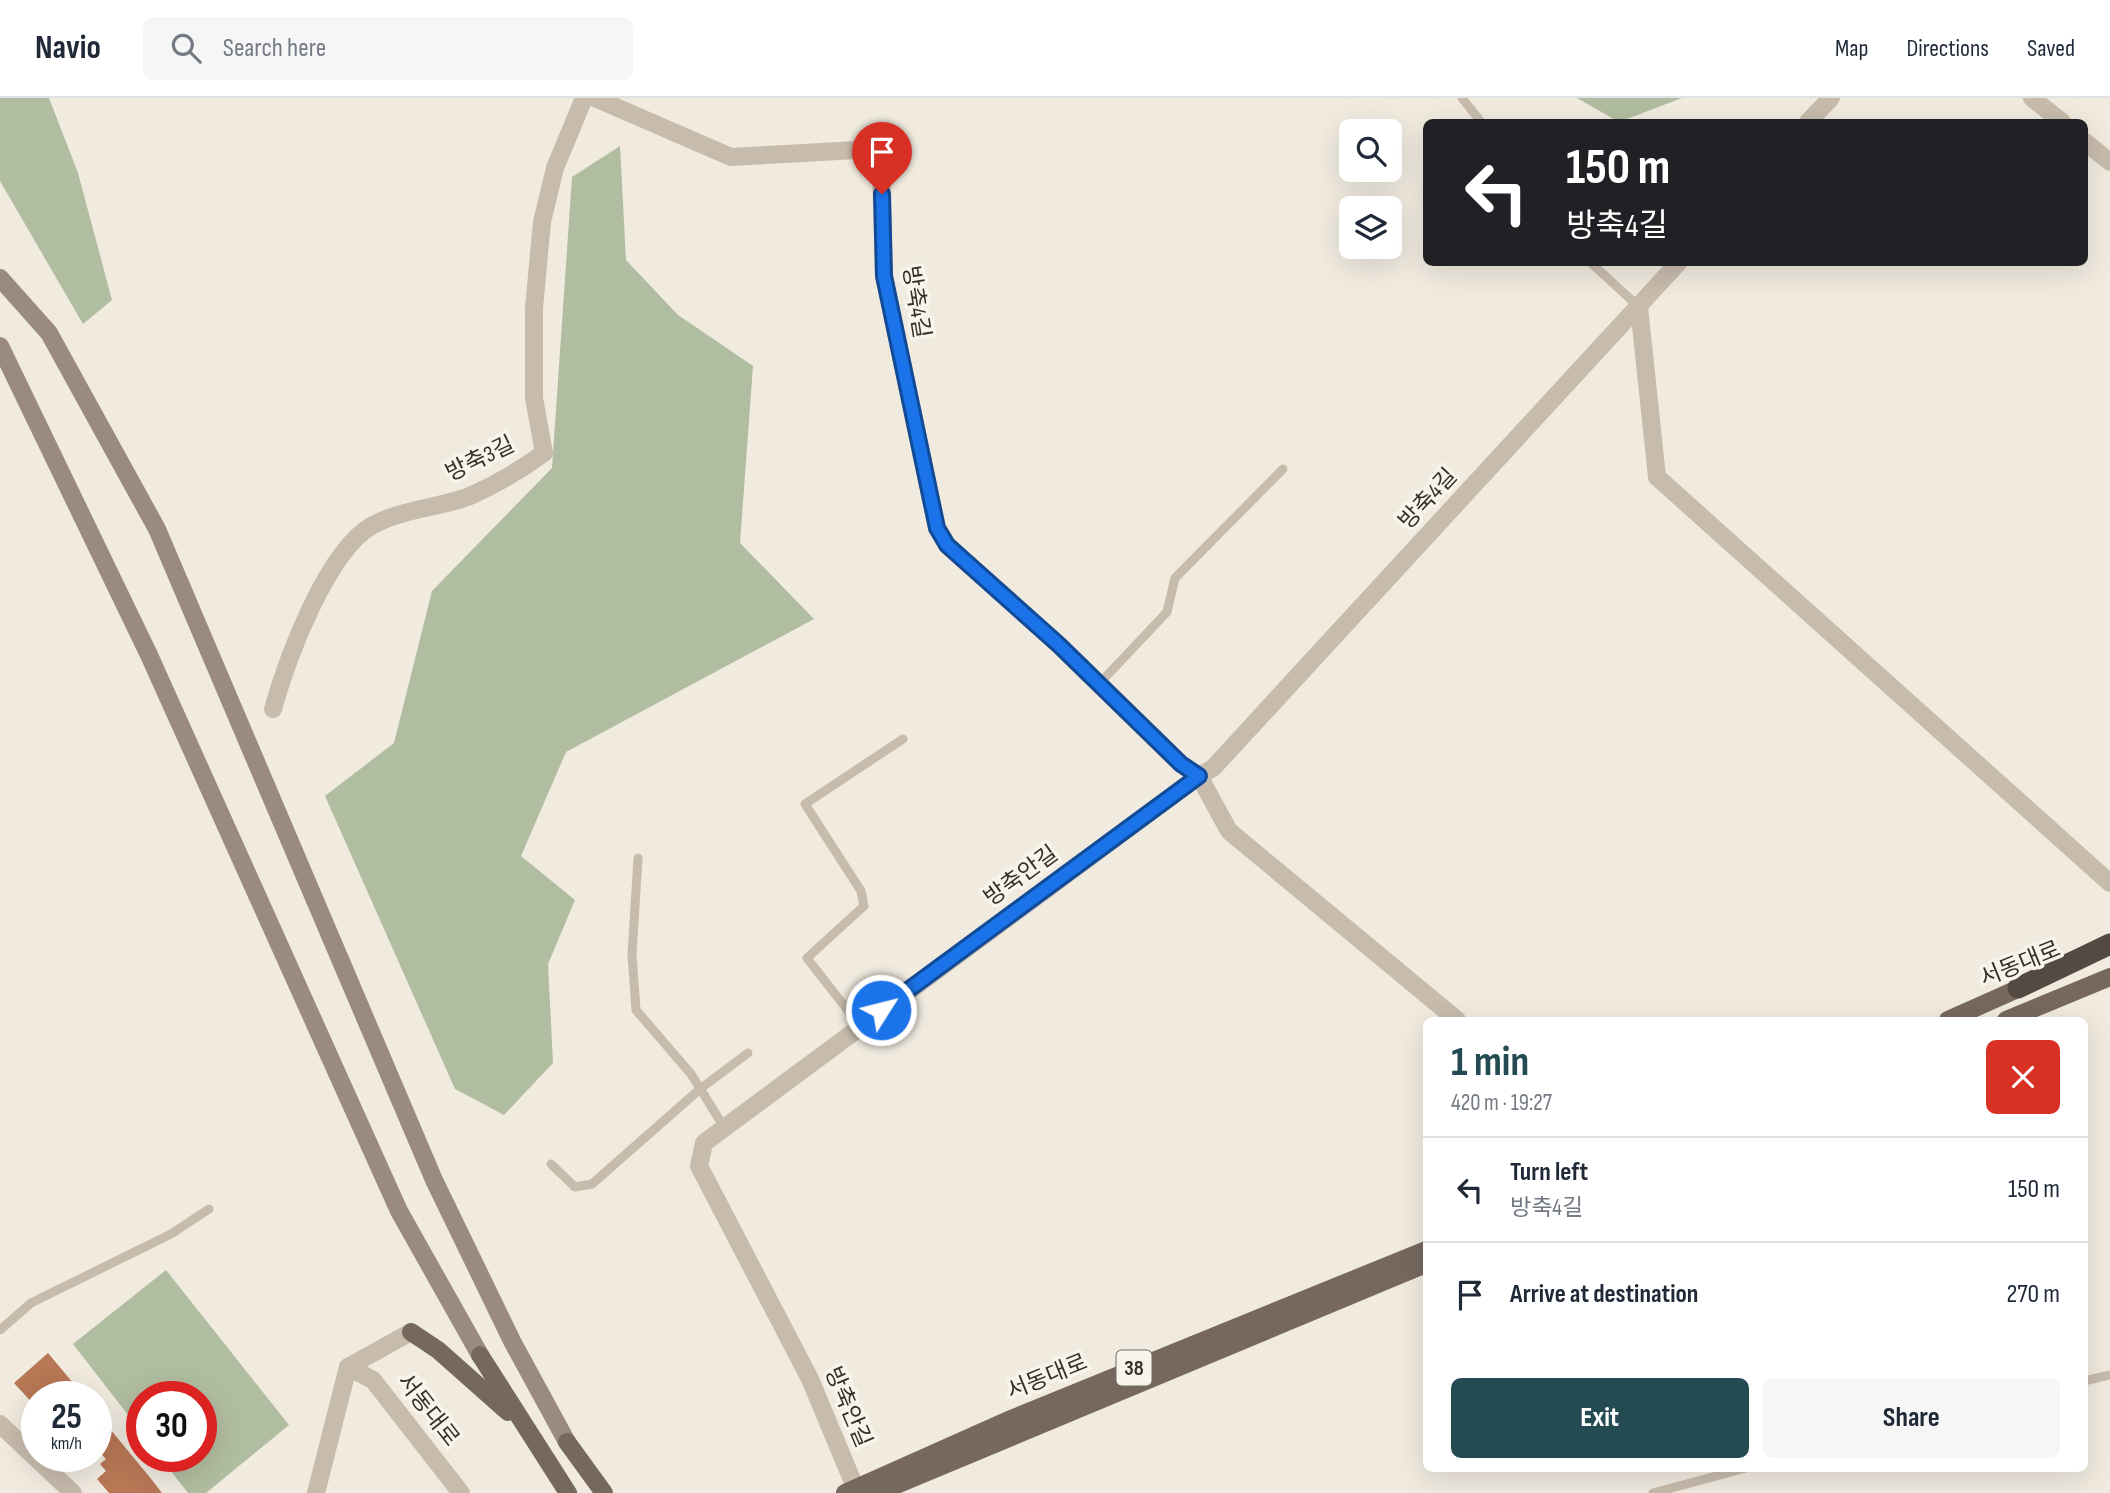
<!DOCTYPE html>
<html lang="en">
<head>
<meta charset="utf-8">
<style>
  body { margin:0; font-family:"Sofia Sans Condensed","Noto Sans KR",sans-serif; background:#f6f6f7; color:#1f2937; height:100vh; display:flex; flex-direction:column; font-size:26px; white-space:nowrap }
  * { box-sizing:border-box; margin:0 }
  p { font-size:23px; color:#747a83 }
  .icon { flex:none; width:38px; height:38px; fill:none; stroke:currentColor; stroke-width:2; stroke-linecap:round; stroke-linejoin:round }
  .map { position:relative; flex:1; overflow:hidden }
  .side { position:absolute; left:1423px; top:919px; width:665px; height:455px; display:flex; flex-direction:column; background:#fff; border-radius:10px; box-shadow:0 7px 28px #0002 }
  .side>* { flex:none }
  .hud { position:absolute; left:1423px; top:21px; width:665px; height:147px; border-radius:10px; box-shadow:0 7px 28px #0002; background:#202124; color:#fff; overflow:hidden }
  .buttons { position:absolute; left:1339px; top:21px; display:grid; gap:14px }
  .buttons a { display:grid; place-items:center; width:63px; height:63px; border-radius:10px; background:#fff; box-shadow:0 7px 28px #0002; font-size:35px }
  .speed { position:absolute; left:21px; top:1283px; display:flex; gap:14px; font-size:35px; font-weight:700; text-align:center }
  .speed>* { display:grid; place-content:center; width:91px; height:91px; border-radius:50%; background:#fff; box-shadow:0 7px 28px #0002; line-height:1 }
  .speed small { font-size:18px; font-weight:400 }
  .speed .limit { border:10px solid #d22; background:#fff; color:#111 }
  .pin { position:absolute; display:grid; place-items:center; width:60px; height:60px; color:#fff; margin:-72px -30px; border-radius:50% 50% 50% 0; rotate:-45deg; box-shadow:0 0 7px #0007 }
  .pin .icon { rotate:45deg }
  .me { position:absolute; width:77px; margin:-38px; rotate:54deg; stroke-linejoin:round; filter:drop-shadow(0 0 5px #0008) }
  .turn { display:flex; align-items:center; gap:24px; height:147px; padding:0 28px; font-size:32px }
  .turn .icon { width:91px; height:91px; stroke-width:2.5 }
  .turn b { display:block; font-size:49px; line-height:60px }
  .round { display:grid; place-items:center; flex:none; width:74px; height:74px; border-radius:10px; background:#f6f6f7 }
  .headline { display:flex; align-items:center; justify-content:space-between; height:119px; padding:0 28px }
  h1 { font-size:42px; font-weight:700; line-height:52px; color:#244b52 }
  .action { display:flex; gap:14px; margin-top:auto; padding:14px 28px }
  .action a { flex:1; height:80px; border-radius:10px; background:#244b52; color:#fff; font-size:28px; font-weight:700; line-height:80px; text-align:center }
  .action a+a { background:#f6f6f7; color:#1f2937 }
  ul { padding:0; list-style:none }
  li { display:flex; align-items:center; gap:21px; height:105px; padding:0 28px; border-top:2px solid #e0e1e3 }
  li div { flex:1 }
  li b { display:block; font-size:26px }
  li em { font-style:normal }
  header { display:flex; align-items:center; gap:42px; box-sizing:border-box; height:98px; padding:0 35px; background:#fff; border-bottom:2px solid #e0e1e3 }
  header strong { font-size:33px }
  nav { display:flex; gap:38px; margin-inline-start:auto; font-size:24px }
  .search { width:490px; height:63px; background:#f6f6f7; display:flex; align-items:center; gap:18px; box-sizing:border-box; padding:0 24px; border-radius:10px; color:#747a83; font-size:26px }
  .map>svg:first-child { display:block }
</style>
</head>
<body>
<header>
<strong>Navio</strong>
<div class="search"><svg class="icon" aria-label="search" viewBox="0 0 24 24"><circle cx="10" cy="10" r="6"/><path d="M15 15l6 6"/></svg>Search here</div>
<nav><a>Map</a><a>Directions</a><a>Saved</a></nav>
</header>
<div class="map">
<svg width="2110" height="1395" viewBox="0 0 2110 1395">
  <rect width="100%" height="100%" fill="#f0eadf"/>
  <g fill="#b1bda0">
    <path d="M0,0H49L78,75L112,202L83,226L0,83Z"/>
    <path d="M1577,0H1682L1619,24Z"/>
    <path d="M620,48L626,162L678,217L753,268L740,445L814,521L566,654L521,758L575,802L548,866L553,965L504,1017L455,991L325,698L394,645L432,493L552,370L572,79Z"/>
    <path d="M166,1172L289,1327L206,1395H188L159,1358H201V1298H142V1335L73,1246Z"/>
  </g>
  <g fill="#b87755">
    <path d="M48,1255L84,1298H37V1310L14,1285Z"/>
    <path d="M96,1314L152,1382L162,1395H109L97,1381L106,1373L100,1366L106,1361L96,1350Z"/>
  </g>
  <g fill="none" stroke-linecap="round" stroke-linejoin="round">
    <g stroke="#c7bbac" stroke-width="9">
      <path d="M1462,0L1481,24"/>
      <path d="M1590,164L1639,209"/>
      <path d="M1099,586L1167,514L1175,480L1283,371"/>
      <path d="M638,760L632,856L636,912L691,976L724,1029"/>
      <path d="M860,928L807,860L864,808L861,793L805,706L903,641"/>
      <path d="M551,1066L575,1089L592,1086L700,991L748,955"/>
      <path d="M0,1232L31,1205L171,1136L209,1111"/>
      <path d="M2084,1283L2110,1277"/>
      <path d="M1653,1395L1746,1370"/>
    </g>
    <g stroke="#c7bbac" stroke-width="18">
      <path d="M595,0L731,59L875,51L881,68L884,178L937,430L948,448L1059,547L1181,666L1199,678L1229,733L1457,922"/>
      <path d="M2032,0L2062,24"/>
      <path d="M1808,24L1831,0"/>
      <path d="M2084,43L2110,64"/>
      <path d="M1639,209L1657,379L2110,785"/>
      <path d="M273,611C287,561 327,452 373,427C402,411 439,410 470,398C495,387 522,371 544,355L534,300V210L542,124L555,70L584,0"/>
      <path d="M348,1269L373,1282L461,1395"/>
      <path d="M348,1269L411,1234"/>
      <path d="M0,1326L73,1395"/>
      <path d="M855,1389L810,1281L699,1068L704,1045L1199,678L1213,670L1679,164"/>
      <path d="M316,1395L348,1269"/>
    </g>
    <g stroke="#9a8b7e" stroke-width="18">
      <path d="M0,180L49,235L157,431L434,1082L512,1243L567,1344"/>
      <path d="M0,248L149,557L399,1113L480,1257"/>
    </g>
    <g stroke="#76685d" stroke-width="18">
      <path d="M1948,922L2031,885"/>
      <path d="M2006,922L2110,879"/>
      <path d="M411,1234L438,1252L508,1314"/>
      <path d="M480,1257L568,1395"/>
      <path d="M567,1344L604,1395"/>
      <path d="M845,1395L1011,1321L1426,1152"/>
      <path d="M877,1395L1426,1166"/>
    </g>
    <path stroke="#554a42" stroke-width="21" d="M2018,890L2110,846"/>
  </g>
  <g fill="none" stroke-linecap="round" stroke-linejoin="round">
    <g stroke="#114b97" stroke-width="18">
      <path id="route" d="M881,912L1199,678L1181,666L1059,547L947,447L937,430L884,178L882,96"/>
    </g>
    <use href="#route" stroke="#1a73e8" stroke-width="12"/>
  </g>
  <g text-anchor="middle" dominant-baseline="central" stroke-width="7" stroke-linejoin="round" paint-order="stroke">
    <rect fill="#f8f3eb" stroke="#706a64" stroke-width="2" x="1116.5" y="1252.5" width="35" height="35" rx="5"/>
    <g font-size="21" font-weight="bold" fill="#362f2a">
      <text x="1134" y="1270">38</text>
    </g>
    <g font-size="23" fill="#362f2a" stroke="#f8f3eb">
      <text transform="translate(916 204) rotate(81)">방축4길</text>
      <text transform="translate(480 361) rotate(-26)">방축3길</text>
      <text transform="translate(1428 401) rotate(-47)">방축4길</text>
      <text transform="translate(1021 778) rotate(-36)">방축안길</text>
      <text transform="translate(2020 866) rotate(-22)">서동대로</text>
      <text transform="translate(1047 1279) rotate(-22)">서동대로</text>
      <text transform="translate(848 1309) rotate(67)">방축안길</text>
      <text transform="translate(428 1312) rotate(52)">서동대로</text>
    </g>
  </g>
</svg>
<div class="buttons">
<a><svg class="icon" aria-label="search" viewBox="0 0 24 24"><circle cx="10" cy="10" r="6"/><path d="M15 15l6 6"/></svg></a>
<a><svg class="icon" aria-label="layers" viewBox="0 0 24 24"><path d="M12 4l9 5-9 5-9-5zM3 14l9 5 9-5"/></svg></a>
</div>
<div class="speed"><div>25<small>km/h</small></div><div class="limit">30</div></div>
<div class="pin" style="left:882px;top:96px;background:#d93025"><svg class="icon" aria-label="arrive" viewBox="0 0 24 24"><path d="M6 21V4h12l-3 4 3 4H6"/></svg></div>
<svg class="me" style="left:881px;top:912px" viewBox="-20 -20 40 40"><circle r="17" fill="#1a73e8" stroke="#fff" stroke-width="3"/><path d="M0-11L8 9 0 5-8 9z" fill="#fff"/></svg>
<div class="hud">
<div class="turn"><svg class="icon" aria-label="left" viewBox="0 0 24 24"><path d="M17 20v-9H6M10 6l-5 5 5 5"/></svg><div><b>150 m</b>방축4길</div></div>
</div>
<section class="side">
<div class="headline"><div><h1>1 min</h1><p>420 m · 19:27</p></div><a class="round" style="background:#d93025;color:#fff"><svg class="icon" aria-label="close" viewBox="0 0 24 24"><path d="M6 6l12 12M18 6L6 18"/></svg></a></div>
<ul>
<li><svg class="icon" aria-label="left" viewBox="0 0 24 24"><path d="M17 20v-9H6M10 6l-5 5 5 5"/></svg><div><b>Turn left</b><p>방축4길</p></div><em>150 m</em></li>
<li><svg class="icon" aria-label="arrive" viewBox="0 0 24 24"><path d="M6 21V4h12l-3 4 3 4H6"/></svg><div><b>Arrive at destination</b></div><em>270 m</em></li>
</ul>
<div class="action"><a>Exit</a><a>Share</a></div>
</section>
</div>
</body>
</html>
